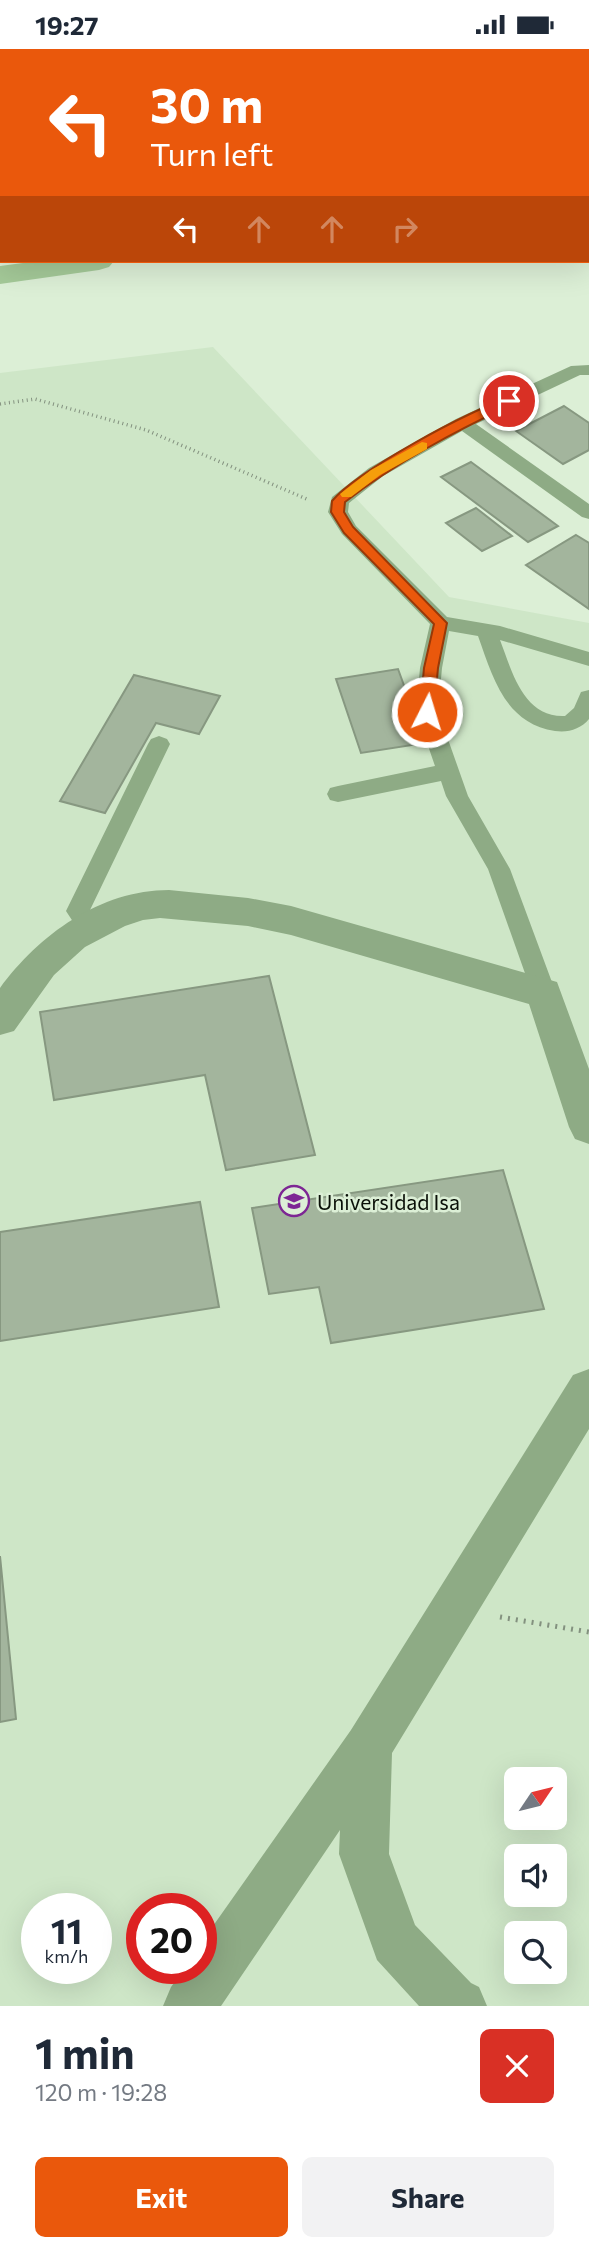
<!DOCTYPE html>
<html lang="en">
<head>
<meta charset="utf-8">
<style>
  body { margin:0; font-family:Commissioner,sans-serif; background:#f2f2f3; color:#1f2937; height:100vh; display:flex; flex-direction:column; font-size:26px; white-space:nowrap }
  * { box-sizing:border-box; margin:0 }
  p { font-size:23px; color:#747a83 }
  .icon { flex:none; width:38px; height:38px; fill:none; stroke:currentColor; stroke-width:2; stroke-linecap:round; stroke-linejoin:round }
  .map { position:relative; height:1957px; overflow:hidden }
  .panel { display:flex; flex-direction:column; background:#fff; flex:1 }
  .panel>* { flex:none }
  .hud { position:absolute; left:0px; top:0px; width:590px; height:214px; box-shadow:0 7px 28px #0002; background:#ea580c; color:#fff; overflow:hidden }
  .needle { width:46px; rotate:55deg }
  .fabs { position:absolute; left:504px; top:1718px; display:grid; gap:14px }
  .fabs a { display:grid; place-items:center; width:63px; height:63px; border-radius:10px; background:#fff; box-shadow:0 7px 28px #0002; font-size:35px }
  .speed { position:absolute; left:21px; top:1844px; display:flex; gap:14px; font-size:35px; font-weight:700; text-align:center }
  .speed>* { display:grid; place-content:center; width:91px; height:91px; border-radius:50%; background:#fff; box-shadow:0 7px 28px #0002; line-height:1 }
  .speed small { font-size:18px; font-weight:400 }
  .speed .limit { border:10px solid #d22; background:#fff; color:#111 }
  .pin { position:absolute; display:grid; place-items:center; width:60px; height:60px; color:#fff; margin:-30px; border:4px solid #fff; border-radius:50%; box-shadow:0 2px 7px #0007 }
  .me { position:absolute; width:77px; margin:-38px; rotate:5deg; stroke-linejoin:round; filter:drop-shadow(0 0 5px #0008) }
  .turn { display:flex; align-items:center; gap:24px; height:147px; padding:0 35px; font-size:32px }
  .turn .icon { width:91px; height:91px; stroke-width:2.5 }
  .turn b { display:block; font-size:49px; line-height:60px }
  .lanes { display:flex; align-items:center; height:66px; padding:0 35px; background:#0003; justify-content:center; gap:35px; direction:ltr }
  .lanes .off { opacity:.35 }
  .round { display:grid; place-items:center; flex:none; width:74px; height:74px; border-radius:10px; background:#f2f2f3 }
  .headline { display:flex; align-items:center; justify-content:space-between; height:119px; padding:0 35px }
  h1 { font-size:42px; font-weight:700; line-height:52px }
  .primary-button { display:flex; gap:14px; margin-top:auto; padding:14px 35px }
  .primary-button a { flex:1; height:80px; border-radius:10px; background:#ea580c; color:#fff; font-size:28px; font-weight:700; line-height:80px; text-align:center }
  .primary-button a+a { background:#f2f2f3; color:#1f2937 }
  .status { display:flex; justify-content:space-between; align-items:center; height:49px; padding:0 35px; background:#fff; direction:ltr }
  .status svg { height:19px; fill:currentColor }
  .map>svg:first-child { display:block }
</style>
</head>
<body>
<div class="status"><b>19:27</b><svg viewBox="0 0 49 12"><path d="M0 12V9h3v3zM5 12V6h3v6zM10 12V3h3v9zM15 12V0h3v12zM26 1h20v11H26zM47 4h2v5h-2z"/></svg></div>
<div class="map">
<svg width="589" height="1957" viewBox="0 0 589 1957">
  <rect width="100%" height="100%" fill="#dcefd6"/>
  <path fill="#cee6c7" fill-rule="evenodd" d="M213,298L449,548L589,574V1957H0V324ZM516,1731H555V1769H516ZM516,1808H555V1846H516ZM37,1860H96V1920H37ZM142,1860H201V1920H142ZM516,1885H555V1923H516Z"/>
  <g fill="none" stroke-linecap="round" stroke-linejoin="round">
    <g fill="#a4c998" fill-rule="evenodd">
      <rect x="588" y="194" width="1" height="18"/>
      <path d="M38,212H114L109,218L99,221L0,235V217Z"/>
    </g>
  </g>
  <g fill="#a3b59d" stroke="#879881" stroke-width="2">
    <path d="M564,357L589,374V401L563,415L516,382Z"/>
    <path d="M471,413L558,477L528,493L441,428Z"/>
    <path d="M476,459L512,487L482,502L446,474Z"/>
    <path d="M576,486L589,494V560L526,516Z"/>
    <path d="M398,620L425,694L361,704L336,630Z"/>
    <path d="M134,626L220,647L199,685L156,674L105,764L60,752Z"/>
    <path d="M269,927L315,1106L226,1121L205,1026L54,1051L40,963Z"/>
    <path d="M503,1121L544,1260L331,1294L319,1238L269,1245L252,1159Z"/>
    <path d="M200,1153L219,1258L0,1292V1183Z"/>
    <path d="M0,1507L16,1670L0,1673Z"/>
  </g>
  <g fill="none" stroke-linecap="round" stroke-linejoin="round">
    <path stroke="#83917f" stroke-width="3.5" stroke-dasharray="1 3.5" stroke-linecap="butt" d="M0,355L35,350L146,381L309,451"/>
    <path stroke="#83917f" stroke-width="5" stroke-dasharray="2 6" stroke-linecap="butt" d="M500,1568L589,1583"/>
    <g fill="#8eab85" fill-rule="evenodd">
      <rect x="588" y="84" width="1" height="10"/>
      <path d="M589,316V326H580L476,375L589,455V470L582,468L462,382L383,427L349,454L348,463L356,477L447,568L500,577L589,603V617L500,591C512,622 523,669 565,667L574,659L581,643L589,641V670C581,680 568,684 555,682C505,674 493,629 478,587L449,582L442,619L438,662L468,747L510,820L556,944L553,951L544,954L535,951L532,944L488,820L446,747L441,732L338,753L330,751L327,745L330,739L338,737L435,717L416,662L420,619L430,575L342,485L328,463L332,448L369,419L456,370L571,317Z"/>
      <path d="M159,687L167,690L170,695L90,861L101,879L97,885L89,888L81,885L66,862L148,695L151,690Z"/>
    </g>
    <g fill="#8eab85" fill-rule="evenodd">
      <path d="M169,841L248,849L291,857L557,933L589,1020V1095L575,1090L569,1078L529,955L291,886L248,877L160,869L143,871L125,877L85,898L54,926L14,982L0,986V939C39,886 100,841 169,841Z"/>
      <path d="M589,1320V1380L392,1704L389,1805L415,1876L471,1934L479,1938L487,1957H419L377,1911L339,1805L340,1781L221,1957H163L171,1938L184,1920H201V1894L351,1681L573,1326Z"/>
    </g>
    <g fill="#628d54" fill-rule="evenodd">
      <path d="M346,0H372L373,2H347Z"/>
      <rect x="588" y="126" width="1" height="16"/>
    </g>
  </g>
  <path fill="#ea580c" stroke="#983908" stroke-width="2" d="M509,349L513,350V355C454,383 397,413 345,453L344,463L353,478L447,574L438,619L434,663L427,667L420,663L424,619L434,575L344,484L331,463L332,452C357,422 471,360 509,349Z"/>
  <path fill="#f59e0b" d="M422,393L427,394V400L380,426L351,448H342L340,445L371,421Z"/>
  <defs>
    <g id="university-ring" transform="scale(1.575)"><circle r="9.5" fill="#dcefd6" stroke="#7d2694" stroke-width="1.5"/><path d="M0-5L7-2L0 1L-7-2ZM-4 1L0 2.5L4 1V4Q0 6-4 4Z" fill="#7d2694"/></g>
  </defs>
  <g fill-rule="evenodd">
    <use href="#university-ring" x="294" y="1152"/>
  </g>
  <g text-anchor="middle" dominant-baseline="central" stroke-width="5" stroke-linejoin="round" paint-order="stroke">
    <g font-size="21" fill="#090f07" stroke="#dcefd6" text-anchor="start">
      <text x="317" y="1152">Universidad Isa</text>
    </g>
  </g>
</svg>
<div class="fabs">
<a><svg class="needle" viewBox="-14 -14 28 28"><path d="M0-13l5 13h-10z" fill="#e53935"/><path d="M0 13l5-13h-10z" fill="#747a83"/></svg></a>
<a><svg class="icon" aria-label="sound" viewBox="0 0 24 24"><path d="M4 9h4l5-4v14l-5-4H4zM17 9q2 3 0 6"/></svg></a>
<a><svg class="icon" aria-label="search" viewBox="0 0 24 24"><circle cx="10" cy="10" r="6"/><path d="M15 15l6 6"/></svg></a>
</div>
<div class="speed"><div>11<small>km/h</small></div><div class="limit">20</div></div>
<div class="pin" style="left:509px;top:352px;background:#d93025"><svg class="icon" aria-label="arrive" viewBox="0 0 24 24"><path d="M6 21V4h12l-3 4 3 4H6"/></svg></div>
<svg class="me" style="left:427px;top:663px" viewBox="-20 -20 40 40"><circle r="17" fill="#ea580c" stroke="#fff" stroke-width="3"/><path d="M0-11L8 9 0 5-8 9z" fill="#fff"/></svg>
<div class="hud">
<div class="turn"><svg class="icon" aria-label="left" viewBox="0 0 24 24"><path d="M17 20v-9H6M10 6l-5 5 5 5"/></svg><div><b>30 m</b>Turn left</div></div>
<div class="lanes"><svg class="icon" aria-label="left" viewBox="0 0 24 24"><path d="M17 20v-9H6M10 6l-5 5 5 5"/></svg><svg class="icon off" aria-label="ahead" viewBox="0 0 24 24"><path d="M12 20V5M6 11l6-6 6 6"/></svg><svg class="icon off" aria-label="ahead" viewBox="0 0 24 24"><path d="M12 20V5M6 11l6-6 6 6"/></svg><svg class="icon off" aria-label="right" viewBox="0 0 24 24"><path d="M7 20v-9h11M14 6l5 5-5 5"/></svg></div>
</div>
</div>
<section class="panel">
<div class="headline"><div><h1>1 min</h1><p>120 m · 19:28</p></div><a class="round" style="background:#d93025;color:#fff"><svg class="icon" aria-label="close" viewBox="0 0 24 24"><path d="M6 6l12 12M18 6L6 18"/></svg></a></div>
<div class="primary-button"><a>Exit</a><a>Share</a></div>
</section>
</body>
</html>
